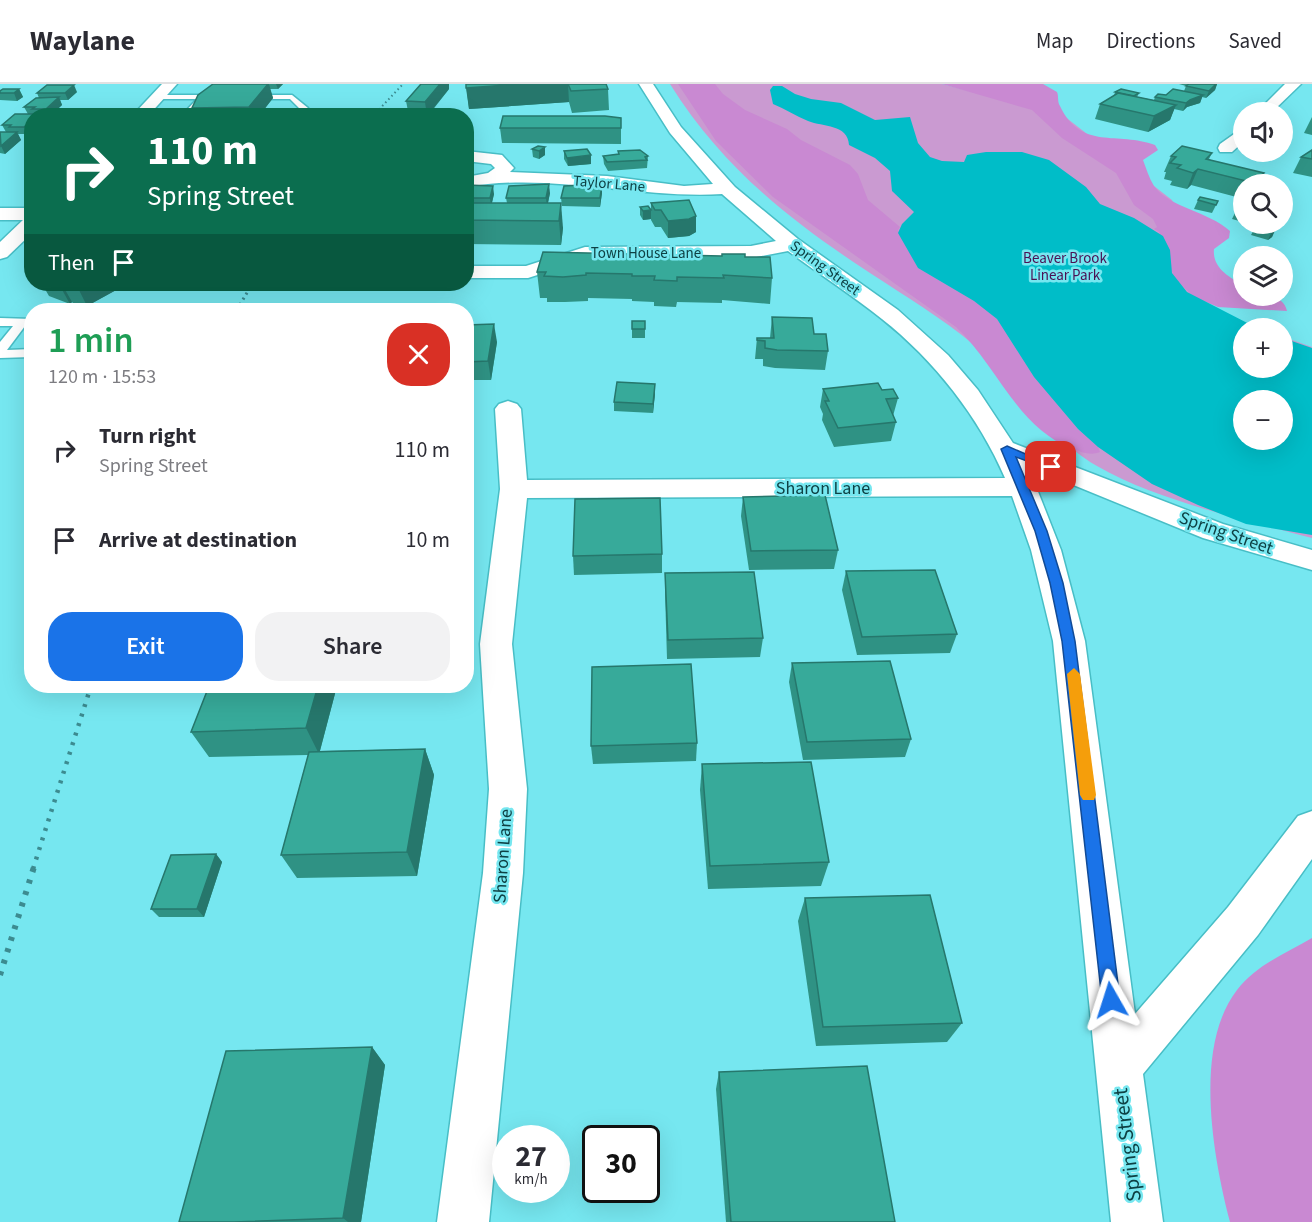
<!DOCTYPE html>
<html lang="en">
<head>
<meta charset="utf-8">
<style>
  body { margin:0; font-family:"Source Sans 3",sans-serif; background:#f2f2f3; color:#2b2b33; height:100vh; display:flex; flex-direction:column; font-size:22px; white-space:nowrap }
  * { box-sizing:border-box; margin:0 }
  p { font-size:20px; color:#7c7c81 }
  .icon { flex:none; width:33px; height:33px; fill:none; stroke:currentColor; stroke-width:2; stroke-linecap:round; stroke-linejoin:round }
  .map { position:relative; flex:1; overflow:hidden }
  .details { position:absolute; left:24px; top:219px; width:450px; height:390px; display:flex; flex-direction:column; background:#fff; border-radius:24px; box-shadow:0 6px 24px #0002 }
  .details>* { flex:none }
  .banner { position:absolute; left:24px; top:24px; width:450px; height:183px; border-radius:24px; box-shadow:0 6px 24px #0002; background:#0b6e4f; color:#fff; overflow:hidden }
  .tools { position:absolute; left:1233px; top:18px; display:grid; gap:12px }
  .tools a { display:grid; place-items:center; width:60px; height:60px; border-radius:50%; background:#fff; box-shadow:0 6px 24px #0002; font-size:30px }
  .speed { position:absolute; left:492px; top:1041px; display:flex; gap:12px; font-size:30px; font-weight:700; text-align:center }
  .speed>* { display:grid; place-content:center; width:78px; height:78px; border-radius:50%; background:#fff; box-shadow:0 6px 24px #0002; line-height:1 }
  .speed small { font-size:15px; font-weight:400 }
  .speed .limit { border:3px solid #111; border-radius:9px; background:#fff; color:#111 }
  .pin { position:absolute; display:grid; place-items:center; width:51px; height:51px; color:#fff; margin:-26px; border-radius:12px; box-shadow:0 3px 9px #0006 }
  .me { position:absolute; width:66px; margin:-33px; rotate:354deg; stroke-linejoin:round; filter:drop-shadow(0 0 4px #0008) }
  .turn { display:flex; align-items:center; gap:21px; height:126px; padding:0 24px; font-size:27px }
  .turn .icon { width:78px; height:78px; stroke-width:2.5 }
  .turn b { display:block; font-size:42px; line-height:51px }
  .then { display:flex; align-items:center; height:57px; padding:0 24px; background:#0003; gap:12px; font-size:22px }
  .round { display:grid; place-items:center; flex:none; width:63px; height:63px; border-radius:24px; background:#f2f2f3 }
  .summary { display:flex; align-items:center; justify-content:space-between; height:102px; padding:0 24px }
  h1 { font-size:36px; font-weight:600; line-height:45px; color:#1e9e55 }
  .button { display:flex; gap:12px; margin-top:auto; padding:12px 24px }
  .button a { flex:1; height:69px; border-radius:24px; background:#1a73e8; color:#fff; font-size:24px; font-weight:600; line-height:69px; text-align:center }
  .button a+a { background:#f2f2f3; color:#2b2b33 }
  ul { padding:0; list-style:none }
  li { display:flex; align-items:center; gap:18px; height:90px; padding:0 24px }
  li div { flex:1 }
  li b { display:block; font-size:22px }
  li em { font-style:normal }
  header { display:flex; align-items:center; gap:36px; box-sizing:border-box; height:84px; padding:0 30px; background:#fff; border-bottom:2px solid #e1e1e2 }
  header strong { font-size:28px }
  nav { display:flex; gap:33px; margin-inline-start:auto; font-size:21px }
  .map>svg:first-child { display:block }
</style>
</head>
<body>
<header>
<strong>Waylane</strong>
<nav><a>Map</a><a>Directions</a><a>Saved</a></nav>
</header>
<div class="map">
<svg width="1312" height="1138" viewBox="0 0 1312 1138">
  <rect width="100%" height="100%" fill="#76e7f0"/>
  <path fill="#ca9ad1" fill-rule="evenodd" d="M670,0H942L1064,32L1172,116L1207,228L1244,244V284H1282L1283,253L1312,263V454C1246,436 1155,416 1097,382C1047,354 1018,298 974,261C942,234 905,212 870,189C789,136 722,83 670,0ZM1244,316H1282V356H1244Z"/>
  <g fill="#c989d2">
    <path d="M678,0H715L723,10L745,26L787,45L801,56L850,81L858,90L868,116L900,143L898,146L918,184L974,217L997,235L1034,293L1078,345L1098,363L1100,368C1091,372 1081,368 1073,365C1017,344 997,281 956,243L773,113L716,57Z"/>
    <path d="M942,0H1043L1057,8C1059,13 1057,17 1060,22C1081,67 1118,47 1155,61L1158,66L1143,76C1146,84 1149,94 1154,102C1170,124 1208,127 1230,147L1229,154L1214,165C1212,183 1229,194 1243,200L1244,212C1258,212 1283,208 1287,227L1218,223L1194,213L1174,194L1159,148L1154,145L1157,143L1153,135L1134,121L1116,89L1062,54L1032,26Z"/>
    <path d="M1312,854V1138H1230C1213,1073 1193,963 1237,906C1257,880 1285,870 1312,854Z"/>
  </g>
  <path fill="#00bdc8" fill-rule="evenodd" d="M773,2H782L795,10L811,15L841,19L875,36L910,33L918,59L930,73L942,77L964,78L967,71L986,68H1022L1049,76L1086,103L1100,120L1134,134L1163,152L1170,166L1172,189L1187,208L1257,244H1244V284H1282L1283,254L1312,264V451L1246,440L1198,421L1152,400L1098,363L1078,345L1034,293L997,235L974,217L918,184L898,149L902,140L914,128L892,107L890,87L875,74L849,61C848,40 823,43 808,37C796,32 785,25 773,20L770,6ZM1244,316H1282V356H1244Z"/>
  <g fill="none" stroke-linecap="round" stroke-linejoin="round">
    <g stroke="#48bec6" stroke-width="3">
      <g id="lane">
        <path d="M154,11H221L225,13L206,15L190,32H181L197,15H157Z"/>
        <path d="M249,11H292L308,24L303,32H294L299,24L290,15H246Z"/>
        <path d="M0,234L32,235V241L25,242L7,266L32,265V273L0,274V258L13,242H0Z"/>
      </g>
    </g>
    <g stroke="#48bec6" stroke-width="3">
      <g id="street">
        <path d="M639,0H653L681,43L735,103L798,155L898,226L948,271L978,306L1013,359L1223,440L1312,466V486L1203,454L1027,382L1039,403L1037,405L1061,466L1085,557L1135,930L1228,823L1298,732L1312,727V775L1258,851L1143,990L1163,1138H1111L1053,557L1031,466L1012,412L527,414L512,560L527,705L523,789L489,1138H437L483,789L489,705L480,560L500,405L495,325L499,320L508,317L517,320L521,325L527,396L1005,394C979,333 934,276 882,235C852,211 819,190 788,167L751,174L587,175L528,194H466V182H526L585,163L751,162L776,157L722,110C637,115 551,88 466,103V93L488,89L495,84L491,80L466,77V67L502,71L514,84L510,88L607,92L684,102L713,100L670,49Z"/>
        <path d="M1285,0H1301L1272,28H1257Z"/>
        <path d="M1244,43V57L1232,68H1220L1218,64L1220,60Z"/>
        <rect x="0" y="124" width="32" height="12"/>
      </g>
    </g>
    <g stroke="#48bec6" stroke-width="3">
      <g id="primary">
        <path d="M162,0H177L148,32H132Z"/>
        <path d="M32,132V149L7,173L0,175V158L25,134Z"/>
      </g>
    </g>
    <use href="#lane" fill="#fff" fill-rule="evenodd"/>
    <use href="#street" fill="#fff" fill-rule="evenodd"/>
    <use href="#primary" fill="#fff" fill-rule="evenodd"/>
    <path stroke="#3c8b90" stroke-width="2" stroke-dasharray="1.5 3" stroke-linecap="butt" d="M373,32L403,0"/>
    <path stroke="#3c8b90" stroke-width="3" stroke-dasharray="2 4" stroke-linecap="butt" d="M237,226L252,200"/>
    <path stroke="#3c8b90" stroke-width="4.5" stroke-dasharray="3 7" stroke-linecap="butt" d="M33,785L91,602"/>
    <path stroke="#3c8b90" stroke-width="6" stroke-dasharray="4 8" stroke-linecap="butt" d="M0,891L34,783"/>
  </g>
  <g fill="#2f9284">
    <path d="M213,0H283L278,5H270L273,14L259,32H192L194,31L192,24Z"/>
    <path d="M466,0H606L608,5L609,26L572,29L569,18L469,25Z"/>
    <path d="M1179,0H1217L1215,6L1206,14L1202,13L1200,19L1187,23L1183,27L1174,25L1170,36L1148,48L1095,35L1100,20L1114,12L1115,8L1139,9L1137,13L1154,16L1155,13L1184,7L1186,2Z"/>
    <path d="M19,5L23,13L17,17L0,16V7Z"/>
    <path d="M449,5L428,32H409L406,17Z"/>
    <path d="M77,8L68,16H60L62,21L50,32H32V47L28,50H18L21,56L5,70L0,69V48H6L2,41L28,30L24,23L39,14L37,9Z"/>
    <path d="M1312,33V51L1304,49Z"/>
    <path d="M621,34V60L502,59L500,44Z"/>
    <path d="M538,62L545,71L539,75L533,73L532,65Z"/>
    <path d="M1312,66V93L1293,89L1301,73Z"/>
    <path d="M564,67L591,80L568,82L564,75Z"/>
    <path d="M618,67L648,72L647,84L608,87L604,80L603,72L618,70Z"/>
    <path d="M1212,69L1209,75L1258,100H1244V115L1191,101L1187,105L1170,101L1172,97L1164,95L1166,88H1164L1171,72Z"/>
    <path d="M466,101L494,110L492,119H507L506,114L550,109L548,119L563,144L561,161L466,160Z"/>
    <path d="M602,109L600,123L562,122L561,114Z"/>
    <path d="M1198,116L1218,117L1212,129L1194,125Z"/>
    <path d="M651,119L696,132V148L689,152L668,154L661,143H655L651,136Z"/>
    <path d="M640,123L651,135L643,136L640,131Z"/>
    <path d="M1244,123L1243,138L1232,135L1236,127Z"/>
    <path d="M1256,142L1276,144L1272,153L1268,156L1251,151Z"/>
    <path d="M745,173L772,194L770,220L722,216V219L677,218L676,223L654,222V218L632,217V215L588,214V217L565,218H547V214H540L537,188Z"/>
    <path d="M42,200H118L116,201L118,205L87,222L73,219L72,218L70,220L49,212Z"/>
    <path d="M772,233L814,250L828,267L825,286L775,284L763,282V275H755L757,254H770Z"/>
    <rect x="632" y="237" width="13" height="17"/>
    <path d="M466,241L497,258L491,296H466Z"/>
    <path d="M823,305L882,306L898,314L893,332L896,338L891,357L834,363L822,336L823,330L820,323Z"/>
    <path d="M655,309L653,329L614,327V318Z"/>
    <path d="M743,413L838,466L834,485L749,486L741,432Z"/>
    <path d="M662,470V489L574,491L573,472Z"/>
    <path d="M846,487L957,550L950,569L857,571L842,506Z"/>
    <path d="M665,489L763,554L760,573L667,575L665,508Z"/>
    <path d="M792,579L911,655L905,673L803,676L789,598Z"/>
    <path d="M209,602H337L320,667L425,665L434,691L417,792L297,794L281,771L308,671L209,673L191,648Z"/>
    <path d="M697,659L696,677L593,680L591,662Z"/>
    <path d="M702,680L829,778L821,802L708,805L700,706Z"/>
    <path d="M216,770L222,778L204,833H159L151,825Z"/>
    <path d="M805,814L962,939L947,958L816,962L798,837Z"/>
    <path d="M372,963L385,981L361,1138H179Z"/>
    <path d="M719,988L895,1138H726L716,1005Z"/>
  </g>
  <g fill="#26776c">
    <path d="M268,0H269L273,14L259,32H252L249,23Z"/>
    <path d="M276,0H283L278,5Z"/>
    <path d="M440,0H449V5L427,32L425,18Z"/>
    <path d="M521,0H577H568L569,18L469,25L466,4Z"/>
    <path d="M1216,0H1217L1215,6L1206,14L1209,7Z"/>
    <path d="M74,1L77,8L68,16L65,9Z"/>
    <path d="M19,5L23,13L17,17L14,9Z"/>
    <path d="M1203,11L1200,19L1187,23L1183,27L1186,19L1190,16Z"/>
    <path d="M59,13L62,21L50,32H49L46,25Z"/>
    <path d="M1176,21L1170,36L1148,48L1154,32Z"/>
    <path d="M32,36V47L28,50L24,43Z"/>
    <path d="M17,48L21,56L5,70L1,62Z"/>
    <path d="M545,63V71L539,75V67Z"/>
    <path d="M591,71V80L568,82L567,74Z"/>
    <path d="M1198,85L1191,101L1187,105L1193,89Z"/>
    <path d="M1264,89L1258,100H1253Z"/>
    <path d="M549,100L550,109L547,123L546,114Z"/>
    <path d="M602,100V109L600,123V114Z"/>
    <path d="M493,102L494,110L491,122L490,114Z"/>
    <path d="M561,119L563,144L561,161L559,137Z"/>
    <path d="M651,126V135L643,136V127Z"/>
    <path d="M696,132V148L689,152L668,154V137Z"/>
    <path d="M1276,144L1272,153L1268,156L1272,147Z"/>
    <path d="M65,200L63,202L72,218L70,220L60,202Z"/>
    <path d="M87,200H118L116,201L118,205L87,222L78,204Z"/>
    <path d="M494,240L497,258L491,296L488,277Z"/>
    <path d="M655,300V309L653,329V320Z"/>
    <path d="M318,602H337L319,670L306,644Z"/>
    <path d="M425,665L434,691L417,792L407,768Z"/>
    <path d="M216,770L222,778L204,833L197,825Z"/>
    <path d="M372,963L385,981L361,1138H348L343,1134Z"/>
  </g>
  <g fill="#37aa9a" stroke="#26776c" stroke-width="1.5">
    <path d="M213,0H268L249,23L192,24L198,11Z"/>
    <path d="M421,0H440L425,18L406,17Z"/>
    <path d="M466,0H521L466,4Z"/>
    <path d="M568,0H606L608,5L571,7Z"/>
    <path d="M1189,0H1216L1209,7L1186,2Z"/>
    <path d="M47,1H74L65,9H37Z"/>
    <path d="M3,5H19L14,9H0V7Z"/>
    <path d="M1121,5L1139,9L1134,12L1115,8Z"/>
    <path d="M1173,5L1203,11L1190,16L1186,19L1155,13L1158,10L1166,11Z"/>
    <path d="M1118,9L1176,21L1154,32L1100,20Z"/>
    <path d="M59,13L46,25H32L35,23H24L36,14Z"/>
    <path d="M15,30H39L37,32H32V36L24,43H9L11,41H2Z"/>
    <path d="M220,30L219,32H192L193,31Z"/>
    <path d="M503,32H605L621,34V44H500Z"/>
    <path d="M0,48H17L1,62Z"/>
    <path d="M538,62L545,63L539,67L532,65Z"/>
    <path d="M1182,62L1212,69L1206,75L1264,89L1254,99L1198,85L1193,89L1177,84L1181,81L1170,79L1176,73L1171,72Z"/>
    <path d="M587,65L591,71L567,74L564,67Z"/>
    <path d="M640,66L648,72L645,73L647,76L607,78L603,72L619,70L618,67Z"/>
    <path d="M1312,66V75L1301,73Z"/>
    <path d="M549,100L546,114H506L509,102Z"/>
    <path d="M602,100L600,114H561L564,102Z"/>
    <path d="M466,101L493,102L490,114H466Z"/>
    <path d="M1200,113L1218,117L1216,121L1198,116Z"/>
    <path d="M689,116L696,132L689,135L668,137L661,126H655L651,119Z"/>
    <path d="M466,119H561L559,137L466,136Z"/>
    <path d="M648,122L651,126L643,127L640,123Z"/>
    <path d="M1240,122L1244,123V129L1236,127Z"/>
    <path d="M1259,140H1262L1276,144L1272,147L1256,142Z"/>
    <path d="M543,168L722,172V170H745V173H770L772,194L723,191L724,194L677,193V197L654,196L655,192H632V190L586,189V191L563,193L544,192L546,188H537Z"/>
    <path d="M54,200H87L78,204L63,202L65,200L60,202Z"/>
    <path d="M772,233L812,234L814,250H826L828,267L777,266L765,264V257L757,256V254H774Z"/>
    <rect x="632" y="237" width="13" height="8"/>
    <path d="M494,240L488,277L466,278V241Z"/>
    <path d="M617,298L655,300L653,320L614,318Z"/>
    <path d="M878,299L882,306L893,305L898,314L886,315L896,338L838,344L825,317H829L823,305Z"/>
    <path d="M825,411L838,466L751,467L743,413Z"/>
    <path d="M660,414L662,470L573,472L575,415Z"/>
    <path d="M935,486L957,550L862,553L846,487Z"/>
    <path d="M754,488L763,554L668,556L665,489Z"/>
    <path d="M890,577L911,655L807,658L792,579Z"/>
    <path d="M691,580L697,659L591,662L592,583Z"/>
    <path d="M209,602H318L306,644L191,648Z"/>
    <path d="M425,665L407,768L281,771L309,668Z"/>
    <path d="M811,678L829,778L710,782L702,680Z"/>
    <path d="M216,770L197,825H151L171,771Z"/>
    <path d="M930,811L962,939L823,943L805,814Z"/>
    <path d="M372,963L343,1134L234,1138H179L226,967Z"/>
    <path d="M867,982L895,1138H731L719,988Z"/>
  </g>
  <path fill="#1a73e8" stroke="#114b97" stroke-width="1.5" d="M1007,362L1056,383L1051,386L1016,373L1047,447L1063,499L1075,557L1120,916L1117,923L1111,926L1104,923L1102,916L1062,557L1050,499L1035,447L1001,365Z"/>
  <path fill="#f59e0b" d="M1074,584L1080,590L1096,711L1094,716H1083L1080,711L1067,590Z"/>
  <g text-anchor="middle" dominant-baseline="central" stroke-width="5" stroke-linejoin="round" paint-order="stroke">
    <g font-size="15" fill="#0e4144" stroke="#76e7f0">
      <text transform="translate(609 100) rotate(5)">Taylor Lane</text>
      <text x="646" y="169">Town House Lane</text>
      <text transform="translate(825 184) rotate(36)">Spring Street</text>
    </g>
    <g font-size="15" fill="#4a1053" stroke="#76e7f0">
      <text x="1065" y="174">Beaver Brook<tspan x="1065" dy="17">Linear Park</tspan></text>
    </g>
    <g font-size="18" fill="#0e4144" stroke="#76e7f0">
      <text x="823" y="404">Sharon Lane</text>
      <text transform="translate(1226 449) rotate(19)">Spring Street</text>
      <text transform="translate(503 772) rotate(-86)">Sharon Lane</text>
    </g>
    <g font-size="21" fill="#0e4144" stroke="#76e7f0">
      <text transform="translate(1127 1061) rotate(-97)">Spring Street</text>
    </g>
  </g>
</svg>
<div class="tools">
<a><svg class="icon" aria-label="sound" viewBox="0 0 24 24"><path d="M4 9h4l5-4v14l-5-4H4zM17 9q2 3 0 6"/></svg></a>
<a><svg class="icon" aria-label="search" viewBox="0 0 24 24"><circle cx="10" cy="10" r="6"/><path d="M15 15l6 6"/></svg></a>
<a><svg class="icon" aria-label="layers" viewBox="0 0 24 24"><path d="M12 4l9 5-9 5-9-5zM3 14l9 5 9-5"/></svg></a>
<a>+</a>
<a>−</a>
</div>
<div class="speed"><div>27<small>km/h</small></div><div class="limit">30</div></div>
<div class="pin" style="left:1051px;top:383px;background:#d93025"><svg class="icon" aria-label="arrive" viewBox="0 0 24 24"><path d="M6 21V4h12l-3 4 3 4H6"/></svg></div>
<svg class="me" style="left:1111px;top:916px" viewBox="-20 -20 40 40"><path d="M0-17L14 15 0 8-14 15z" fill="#1a73e8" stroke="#fff" stroke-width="4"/></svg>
<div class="banner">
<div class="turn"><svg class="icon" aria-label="right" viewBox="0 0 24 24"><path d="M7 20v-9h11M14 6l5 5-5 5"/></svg><div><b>110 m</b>Spring Street</div></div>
<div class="then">Then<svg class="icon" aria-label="arrive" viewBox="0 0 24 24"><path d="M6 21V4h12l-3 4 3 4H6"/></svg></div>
</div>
<section class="details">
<div class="summary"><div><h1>1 min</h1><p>120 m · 15:53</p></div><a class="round" style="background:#d93025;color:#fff"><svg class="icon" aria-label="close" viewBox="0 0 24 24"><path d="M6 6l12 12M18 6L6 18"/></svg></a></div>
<ul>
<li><svg class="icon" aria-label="right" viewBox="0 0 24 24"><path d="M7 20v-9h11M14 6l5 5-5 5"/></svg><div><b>Turn right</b><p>Spring Street</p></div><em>110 m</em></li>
<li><svg class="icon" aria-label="arrive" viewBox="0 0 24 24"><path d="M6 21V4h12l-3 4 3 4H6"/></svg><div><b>Arrive at destination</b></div><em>10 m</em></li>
</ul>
<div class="button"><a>Exit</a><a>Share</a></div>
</section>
</div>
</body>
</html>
